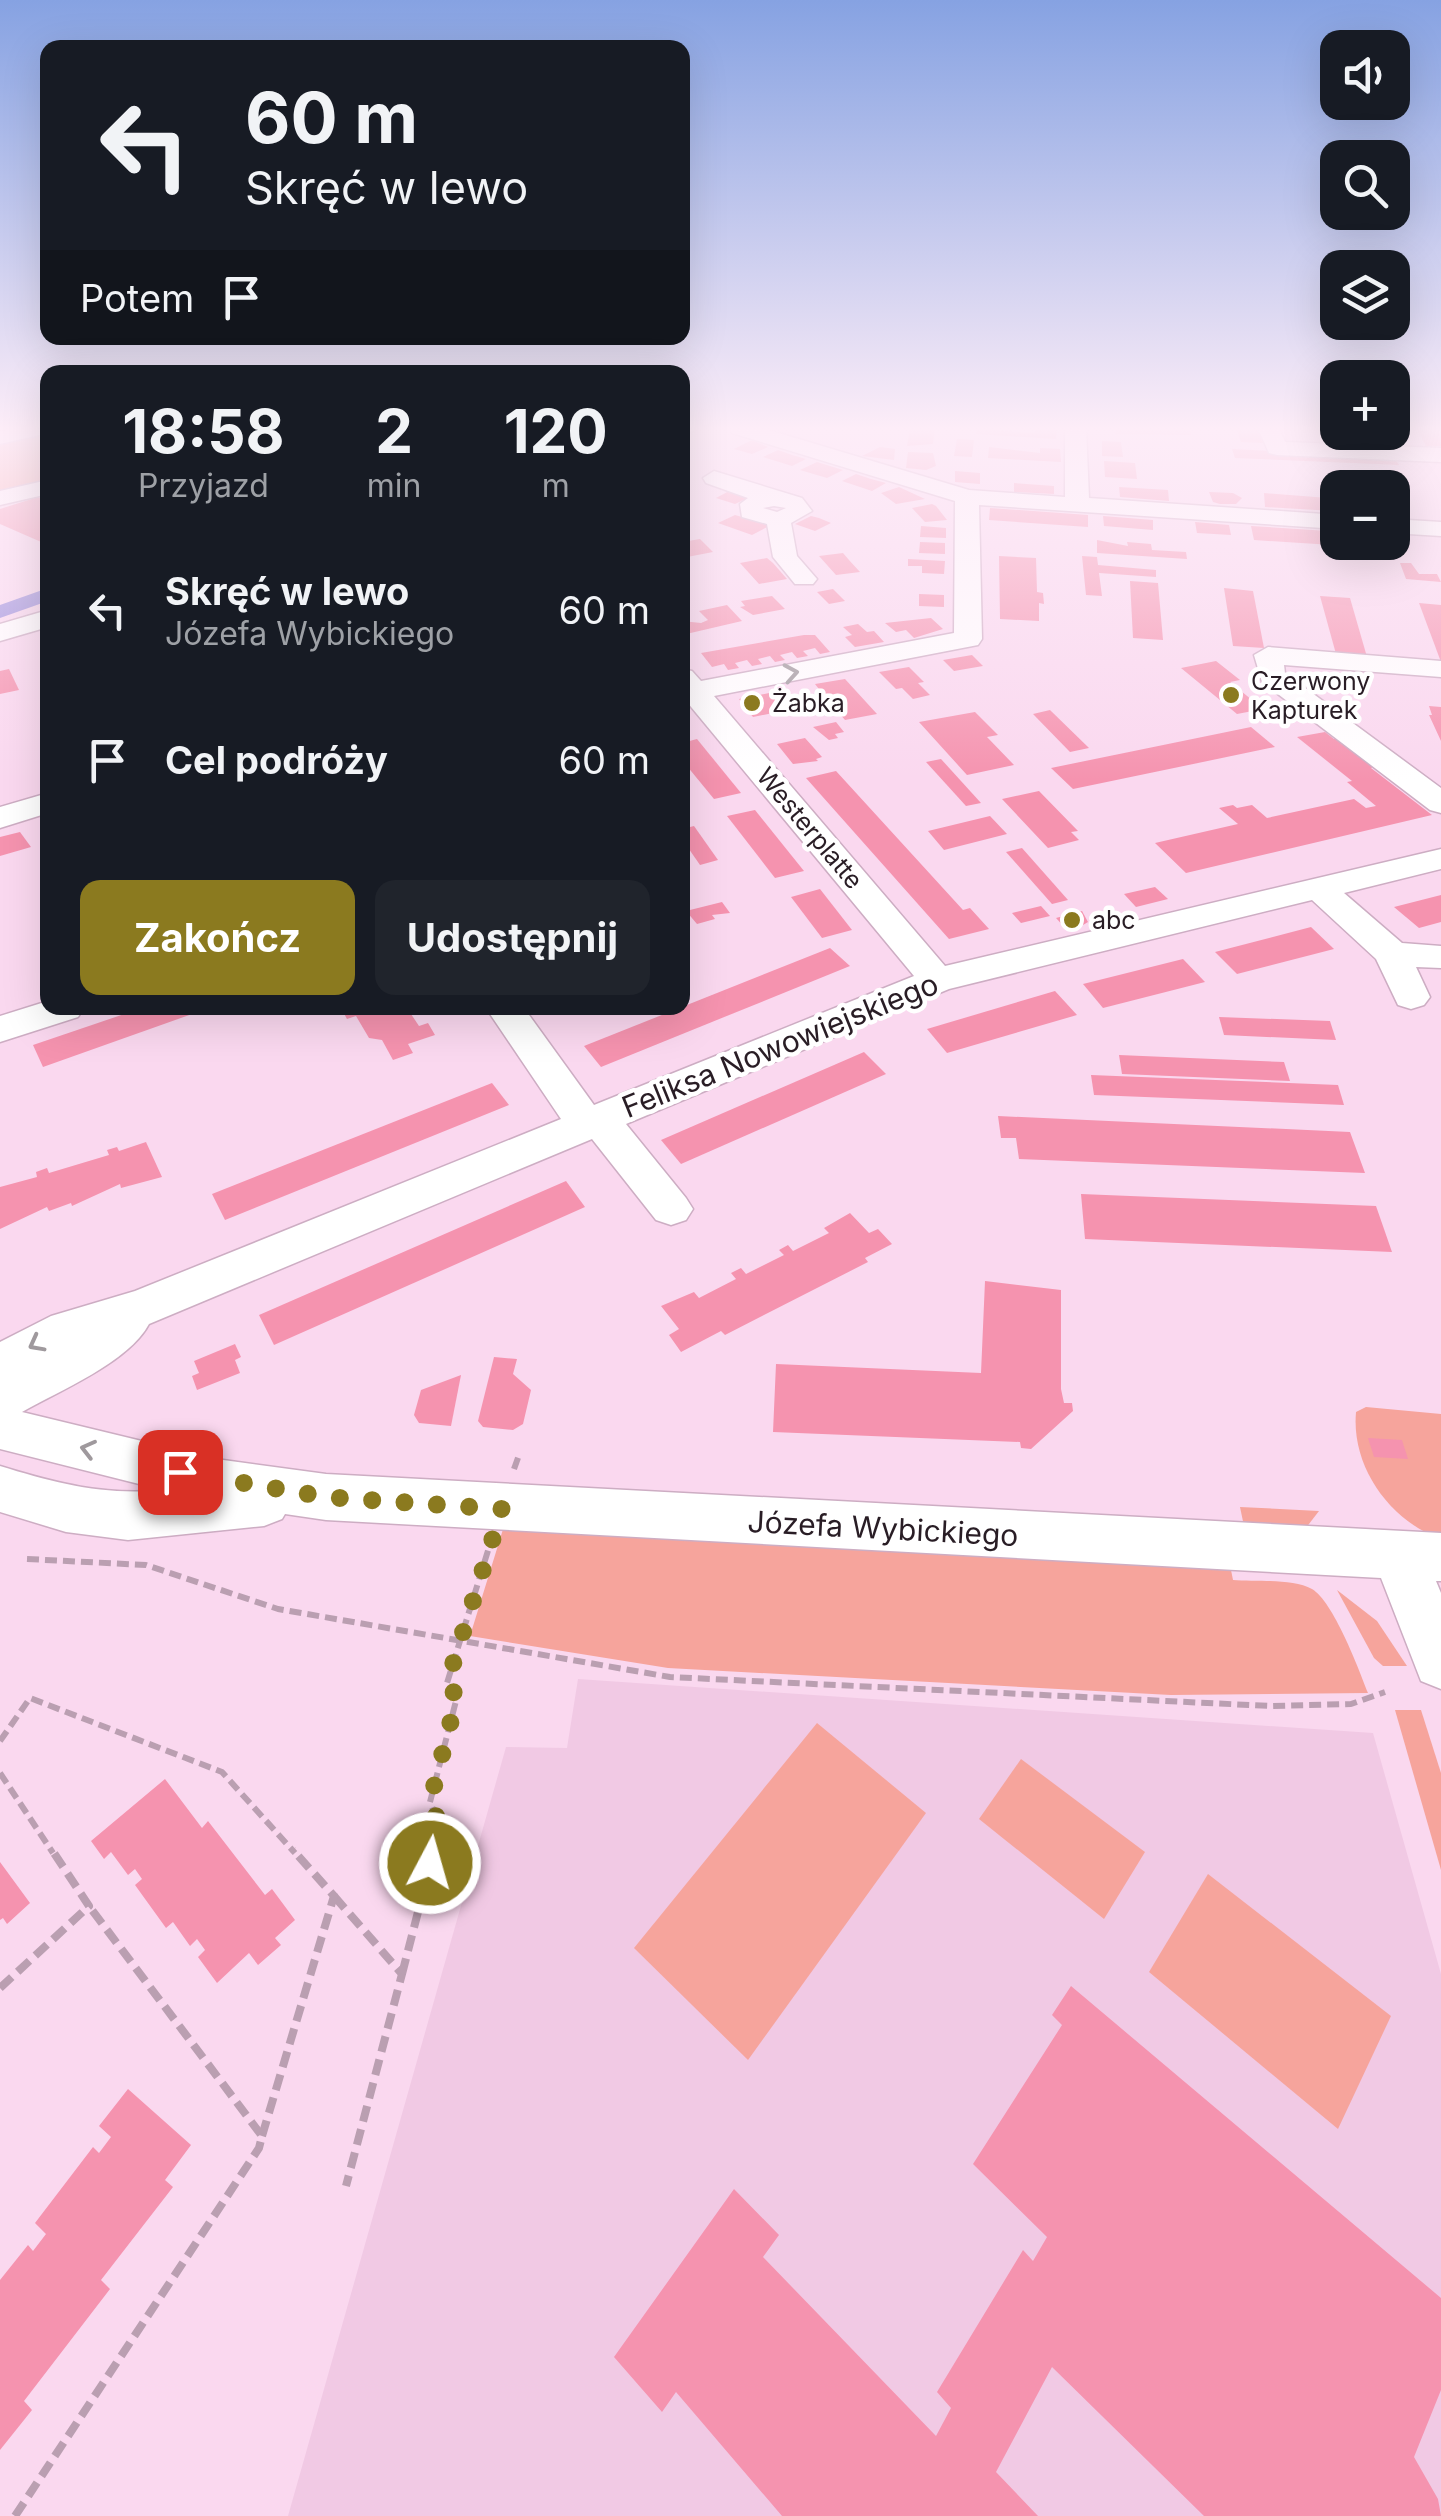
<!DOCTYPE html>
<html lang="pl">
<head>
<meta charset="utf-8">
<style>
  body { margin:0; font-family:Inter,sans-serif; background:#20242c; color:#f1f3f6; height:100vh; display:flex; flex-direction:column; font-size:38px; white-space:nowrap }
  * { box-sizing:border-box; margin:0 }
  p { font-size:32px; color:#9ea1a6 }
  .icon { flex:none; width:55px; height:55px; fill:none; stroke:currentColor; stroke-width:2; stroke-linecap:round; stroke-linejoin:round }
  .map { position:relative; flex:1; overflow:hidden }
  .sheet { position:absolute; left:40px; top:365px; width:650px; height:650px; display:flex; flex-direction:column; background:#171b24; border-radius:20px; box-shadow:0 10px 40px #0002 }
  .sheet>* { flex:none }
  .top-card { position:absolute; left:40px; top:40px; width:650px; height:305px; border-radius:20px; box-shadow:0 10px 40px #0002; background:#171b24; color:#f1f3f6; overflow:hidden }
  .fabs { position:absolute; left:1320px; top:30px; display:grid; gap:20px }
  .fabs a { display:grid; place-items:center; width:90px; height:90px; border-radius:20px; background:#171b24; box-shadow:0 10px 40px #0002; font-size:50px }
  .pin { position:absolute; display:grid; place-items:center; width:85px; height:85px; color:#fff; margin:-42px; border-radius:20px; box-shadow:0 5px 15px #0006 }
  .me { position:absolute; width:110px; margin:-55px; rotate:6deg; stroke-linejoin:round; filter:drop-shadow(0 0 8px #0008) }
  .turn { display:flex; align-items:center; gap:35px; height:210px; padding:0 40px; font-size:45px }
  .turn .icon { width:130px; height:130px; stroke-width:2.5 }
  .turn b { display:block; font-size:70px; line-height:85px }
  .then { display:flex; align-items:center; height:95px; padding:0 40px; background:#0003; gap:20px; font-size:38px }
  .eta { display:flex; justify-content:space-evenly; align-items:center; height:170px; text-align:center }
  .eta b { font-size:60px; font-weight:700; line-height:70px }
  .button { display:flex; gap:20px; margin-top:auto; padding:20px 40px }
  .button a { flex:1; height:115px; border-radius:20px; background:#8b7a1f; color:#fff; font-size:40px; font-weight:700; line-height:115px; text-align:center }
  .button a+a { background:#20242c; color:#f1f3f6 }
  ul { padding:0; list-style:none }
  li { display:flex; align-items:center; gap:30px; height:150px; padding:0 40px }
  li div { flex:1 }
  li b { display:block; font-size:38px }
  li em { font-style:normal }
  .map>svg:first-child { display:block }
</style>
</head>
<body>
<div class="map">
<svg width="1441" height="2516" viewBox="0 0 1441 2516">
  <rect width="100%" height="100%" fill="#fad8ef"/>
  <path fill="#f1c9e4" d="M578,1679L1373,1733L1441,1974V2516H288L506,1747L567,1748Z"/>
  <g fill="#f6a49c">
    <path d="M0,428H47V485L0,496Z"/>
    <path d="M1366,1407L1441,1414V1539C1390,1521 1351,1467 1356,1412Z"/>
    <path d="M1240,1507L1319,1511L1302,1533L1245,1531Z"/>
    <path d="M504,1526L1230,1565L1233,1580C1255,1582 1292,1578 1312,1589C1333,1601 1359,1669 1368,1693L1171,1695L668,1668L470,1636Z"/>
    <path d="M1337,1590L1377,1621L1407,1666H1383L1374,1658Z"/>
    <path d="M1395,1710H1421L1441,1773V1870Z"/>
    <path d="M817,1723L926,1813L748,2060L634,1948Z"/>
    <path d="M1021,1759L1145,1852L1104,1919L979,1819Z"/>
    <path d="M1208,1874L1391,2016L1338,2129L1149,1972Z"/>
  </g>
  <g fill="none" stroke-linecap="round" stroke-linejoin="round">
    <path fill="#9487da" fill-rule="evenodd" d="M48,588V601L0,618V605Z"/>
  </g>
  <g fill="#f593af">
    <path d="M910,428H935L933,444L907,446Z"/>
    <path d="M1035,428H1057L1056,439L976,434V429L1035,433Z"/>
    <path d="M1115,428H1189L1191,435L1116,434Z"/>
    <path d="M1236,428H1259L1264,443L1241,442Z"/>
    <path d="M1416,428H1439L1441,446H1426Z"/>
    <path d="M957,439L974,440L972,457L954,456Z"/>
    <path d="M750,441H754L768,447L752,454L734,449Z"/>
    <path d="M1102,441L1121,442L1123,457L1102,456Z"/>
    <path d="M880,447L895,449L894,460L862,456Z"/>
    <path d="M989,447L1040,453V448L1060,449L1061,462L988,458Z"/>
    <path d="M1232,449L1394,457L1399,465L1235,458Z"/>
    <path d="M778,450L792,455L806,459L792,466L763,457Z"/>
    <path d="M908,452L933,453L936,466L926,470L906,468Z"/>
    <path d="M1104,461L1135,463L1137,479L1105,477Z"/>
    <path d="M817,462L843,470L827,478L800,470Z"/>
    <path d="M955,471L980,473V484L955,482Z"/>
    <path d="M856,474L871,479L886,483L872,491L842,481Z"/>
    <path d="M1014,483L1054,486V494L1014,492Z"/>
    <path d="M899,487L925,499L896,504L881,493Z"/>
    <path d="M1119,487L1168,490L1169,501L1120,497Z"/>
    <path d="M731,490L750,497L735,504L716,498Z"/>
    <path d="M1209,492L1233,493L1242,498L1236,504H1220L1213,502Z"/>
    <path d="M1264,493L1328,498L1334,511L1265,507Z"/>
    <path d="M38,497L48,501V545L0,524V509Z"/>
    <path d="M932,504L936,506L947,520L925,522L912,508Z"/>
    <path d="M990,508L1088,515V527L989,520Z"/>
    <path d="M735,515L763,523L769,526L752,535L718,523Z"/>
    <path d="M811,516L819,518L831,523L815,531L795,524Z"/>
    <path d="M1103,516L1153,520V530L1104,526Z"/>
    <path d="M1195,522L1229,525L1231,535L1197,533Z"/>
    <path d="M921,526L946,528V538L920,537Z"/>
    <path d="M1251,526L1328,531L1332,545L1254,540Z"/>
    <path d="M700,539L713,552L682,558V542Z"/>
    <path d="M1097,540L1128,546L1127,542L1151,544L1152,550L1186,552L1187,559L1097,553Z"/>
    <path d="M920,542L945,543V554L919,553Z"/>
    <path d="M843,553L849,560L860,572L836,575L819,556Z"/>
    <path d="M999,556L1036,558L1037,592L1043,593L1044,604L1039,603V621L1000,619Z"/>
    <path d="M1082,556L1097,557L1098,565L1156,570V577L1099,573L1102,596L1086,595Z"/>
    <path d="M767,558L773,563L787,579L759,584L740,563Z"/>
    <path d="M908,559L945,561L944,574L922,573V566H908Z"/>
    <path d="M1400,563H1411L1419,574H1437L1441,582L1406,579Z"/>
    <path d="M1130,581L1158,583L1163,640L1133,638Z"/>
    <path d="M1224,588L1253,591L1264,648L1233,646Z"/>
    <path d="M833,589L845,601L829,604L817,592Z"/>
    <path d="M919,594L944,595V607L919,606Z"/>
    <path d="M772,596L785,609L753,615L740,607L745,606L741,601Z"/>
    <path d="M1320,596L1350,598L1367,657L1336,654Z"/>
    <path d="M1419,603L1441,605V662Z"/>
    <path d="M727,605L742,621L682,635V621L701,623L708,620L699,611Z"/>
    <path d="M931,618L943,629L914,638L906,630L896,632L885,623Z"/>
    <path d="M858,624L867,632L874,631L884,642L855,647L845,637L852,635L843,627Z"/>
    <path d="M804,635H815L830,652L820,654L815,648L803,651L808,656L797,658L792,652L780,655L785,660L775,662L770,656L758,659L762,664L752,666L747,660L735,663L739,668L728,670L724,664L712,667L701,653Z"/>
    <path d="M972,655L983,666L954,671L943,660Z"/>
    <path d="M1216,661L1240,680L1230,682L1263,709L1237,714L1181,668Z"/>
    <path d="M909,667L924,682L918,683L930,695L913,699L902,688L896,689L879,672Z"/>
    <path d="M9,669L19,690L0,694V671Z"/>
    <path d="M845,679L877,714L845,720L833,706L841,705L837,701L829,702L815,684Z"/>
    <path d="M774,692L788,710L753,717L739,699Z"/>
    <path d="M1429,706L1441,707V741L1429,715H1432Z"/>
    <path d="M1050,710L1089,748L1070,752L1033,714Z"/>
    <path d="M975,712L998,735L987,737L1014,765L967,775L919,722Z"/>
    <path d="M836,722L844,732L835,734L838,738L829,740L813,727Z"/>
    <path d="M1251,727L1275,747L1073,789L1051,768Z"/>
    <path d="M1325,732L1334,739L1339,738L1376,766L1371,768L1432,815L1186,873L1155,843L1238,824L1219,808L1233,805L1237,808L1252,805L1267,818L1354,799L1366,808L1376,806L1347,782L1352,781L1297,737Z"/>
    <path d="M805,738L822,757L816,759L818,761L793,764L777,744Z"/>
    <path d="M697,739L741,793L714,799L682,760V743Z"/>
    <path d="M941,759L981,803L966,806L926,762Z"/>
    <path d="M836,771L963,910L970,908L989,929L949,939L806,778Z"/>
    <path d="M1039,791L1078,831L1071,832L1079,840L1048,848L1002,799Z"/>
    <path d="M755,810L804,871L775,878L727,816Z"/>
    <path d="M990,816L1007,834L944,850L928,831Z"/>
    <path d="M694,826L718,860L700,865L682,839V829Z"/>
    <path d="M20,832L31,847L0,856V837Z"/>
    <path d="M1022,848L1068,900L1052,904L1006,852Z"/>
    <path d="M1155,887L1168,899L1136,907L1124,894Z"/>
    <path d="M820,889L852,930L822,938L791,897Z"/>
    <path d="M1441,895V922L1419,928L1394,907Z"/>
    <path d="M722,902L730,913L712,915L715,919L697,924L686,911Z"/>
    <path d="M1041,906L1050,916L1021,923L1012,913Z"/>
    <path d="M1082,911L1088,922L1083,925L1066,929L1056,918Z"/>
    <path d="M1311,927L1334,949L1237,974L1215,952Z"/>
    <path d="M830,948L850,966L601,1067L584,1046Z"/>
    <path d="M1183,959L1205,982L1103,1008L1083,984Z"/>
    <path d="M1055,991L1077,1015L947,1053L927,1029Z"/>
    <path d="M142,1008H209L43,1067L33,1045Z"/>
    <path d="M341,1008H407L419,1026L428,1023L435,1035L408,1044L413,1053L393,1060L382,1040L369,1038L356,1016L347,1019Z"/>
    <path d="M1219,1017L1330,1021L1336,1040L1224,1035Z"/>
    <path d="M864,1052L886,1074L681,1164L661,1140Z"/>
    <path d="M1119,1055L1284,1062L1290,1081L1122,1074Z"/>
    <path d="M1091,1075L1338,1085L1344,1105L1094,1095Z"/>
    <path d="M492,1083L509,1105L225,1220L212,1194Z"/>
    <path d="M998,1116L1350,1132L1365,1173L1019,1159L1016,1138H1001Z"/>
    <path d="M146,1142L162,1177L121,1188L120,1184L72,1206L71,1203L49,1211L47,1207L0,1229V1187L37,1177L36,1172L47,1168L49,1173L109,1155L107,1150L117,1147L119,1151Z"/>
    <path d="M566,1181L585,1207L274,1345L259,1315Z"/>
    <path d="M1081,1194L1376,1206L1392,1252L1085,1239Z"/>
    <path d="M850,1213L869,1233L878,1229L892,1244L865,1258L868,1262L725,1335L721,1331L681,1352L669,1335L679,1329L661,1306L694,1292L699,1298L736,1279L731,1273L741,1268L746,1274L784,1255L779,1250L788,1245L793,1251L829,1233L824,1228Z"/>
    <path d="M985,1281L1061,1290V1389L1064,1403H1072L1073,1411L1031,1449L1021,1448L1020,1442L773,1432L776,1364L981,1373Z"/>
    <path d="M235,1344L241,1357L235,1360L240,1373L197,1390L192,1376L199,1373L194,1361Z"/>
    <path d="M494,1357L517,1359L513,1374L531,1390L523,1424L513,1430L483,1427L478,1421Z"/>
    <path d="M461,1375L451,1426L419,1423L414,1415L421,1390Z"/>
    <path d="M1368,1438L1402,1440L1408,1459L1374,1457Z"/>
    <path d="M165,1779L202,1828L208,1821L265,1895L272,1889L295,1920L275,1938L281,1945L258,1965L249,1953L217,1983L198,1957L205,1950L197,1939L190,1946L173,1922L166,1928L135,1885L142,1879L135,1869L128,1875L111,1852L104,1859L91,1841Z"/>
    <path d="M0,1862L30,1903L7,1924L3,1918L0,1920Z"/>
    <path d="M1071,1986L1441,2298V2390L1414,2457L1438,2499L1441,2516H1204L1052,2367L996,2472L1038,2516H782L676,2392L662,2412L614,2357L734,2189L779,2235L763,2257L936,2436L951,2408L937,2392L1023,2250L1033,2261L1047,2237L973,2164L1062,2025L1052,2015Z"/>
    <path d="M128,2089L191,2145L165,2180L173,2187L101,2280L110,2289L24,2401L32,2410L0,2450V2280L28,2245L33,2251L46,2234L35,2223L93,2147L99,2153L111,2137L99,2126Z"/>
  </g>
  <g fill="none" stroke-linecap="round" stroke-linejoin="round">
    <g stroke="#cdadc3" stroke-width="3">
      <g id="minor">
        <path d="M17,428H48V433L0,444V432Z"/>
        <path d="M682,428H700L682,436Z"/>
        <path d="M730,428H762L969,490L1065,497V428H1086L1089,498L1338,515V529L979,505L982,639L978,645L714,696L945,966L1441,849V869L1344,893L1402,943L1441,946V968L1416,967L1430,997L1424,1005L1411,1009L1398,1005L1376,959L1312,900L949,989L626,1124L686,1198L693,1209L686,1220L671,1225L656,1220L592,1139L149,1324C129,1362 59,1391 22,1412L216,1459L326,1474L1441,1533V1581H1436L1441,1593V1689L1421,1681L1381,1578L326,1520L285,1514L282,1519L264,1526L128,1540L66,1532L0,1512V1466C55,1483 105,1496 163,1490L0,1449V1342L51,1316L135,1291L561,1119L486,1008H524L594,1105L914,976L682,696V669L692,671L701,681L954,633L955,501L732,433Z"/>
        <path d="M1258,428H1279L1285,442L1441,448V462L1277,455L1269,453Z"/>
        <path d="M714,471L802,498L812,511L791,523L797,556L817,579L813,584H795L773,557L767,524L742,517L740,504L748,498L706,483L703,478ZM774,506L786,508L777,512L763,508Z"/>
        <path d="M48,480V494L0,505V491Z"/>
        <path d="M1392,519L1441,522V536L1392,533Z"/>
        <path d="M48,610V627L0,641V624Z"/>
        <path d="M1268,647L1441,661V677L1284,665L1285,673L1441,788V813L1430,810L1262,682L1254,655Z"/>
        <path d="M48,793V813L0,828V807Z"/>
        <path d="M48,1001V1008H84L78,1017L0,1042V1016Z"/>
      </g>
    </g>
    <g stroke="#ba9fb1" stroke-width="6" stroke-dasharray="12 6" stroke-linecap="butt">
      <path d="M514,1469L519,1455"/>
      <path d="M27,1559L146,1565L278,1609L670,1677L1270,1706L1351,1704L1385,1692"/>
      <path d="M0,1741L30,1698L222,1772L295,1853"/>
      <path d="M0,1773L53,1853"/>
      <path d="M433,1853L440,1826L430,1802L457,1697L447,1683L491,1541"/>
    </g>
    <g stroke="#ba9fb1" stroke-width="8" stroke-dasharray="16 8" stroke-linecap="butt">
      <path d="M334,1896L402,1974L346,2186"/>
      <path d="M402,1974L434,1850"/>
      <path d="M0,1988L89,1906L52,1850"/>
      <path d="M262,2136L334,1896L293,1850"/>
      <path d="M15,2516L259,2148L262,2136L89,1906"/>
    </g>
    <use href="#minor" fill="#fff" fill-rule="evenodd"/>
  </g>
  <defs><path id="oneway-chevron" d="M-2-3.5L2.5 0L-2 3.5" fill="none" stroke-width="1.6" stroke-linecap="round" stroke-linejoin="round" transform="scale(2.5)"/></defs>
  <g stroke="#9f999d">
    <use href="#oneway-chevron" transform="translate(791 673) rotate(-10)"/>
    <use href="#oneway-chevron" transform="translate(36 1344) rotate(152)"/>
    <use href="#oneway-chevron" transform="translate(88 1449) rotate(-166)"/>
  </g>
  <linearGradient id="sky" x2="0" y2="1"><stop stop-color="#86a2e2"/><stop offset="0.55" stop-color="#fdedf8"/><stop offset="1" stop-color="#fdedf8" stop-opacity="0"/></linearGradient>
  <rect width="1441" height="780" fill="url(#sky)"/>
  <g fill="none" stroke-linecap="round" stroke-linejoin="round">
    <path stroke="#8b7a1f" stroke-width="18" stroke-dasharray="0 32.4" d="M180,1472L326,1497L502,1509L447,1683L457,1697L430,1802L440,1826L430,1863"/>
  </g>
  <g fill="#8b7a1f" stroke="#fff" stroke-width="4">
    <circle cx="1231" cy="695" r="10"/>
    <circle cx="752" cy="703" r="10"/>
    <circle cx="1072" cy="920" r="10"/>
  </g>
  <g text-anchor="middle" dominant-baseline="central" stroke-width="9" stroke-linejoin="round" paint-order="stroke">
    <g font-size="25" fill="#291d25" stroke="#fff" text-anchor="start">
      <text x="1251" y="681">Czerwony<tspan x="1251" dy="29">Kapturek</tspan></text>
      <text x="772" y="703">Żabka</text>
      <text x="1092" y="920">abc</text>
    </g>
    <g font-size="25" fill="#291d25" stroke="#fff">
      <text transform="translate(810 828) rotate(50)">Westerplatte</text>
    </g>
    <g font-size="30" fill="#291d25" stroke="#fff">
      <text transform="translate(780 1045) rotate(-22)">Feliksa Nowowiejskiego</text>
      <text transform="translate(883 1528) rotate(3)">Józefa Wybickiego</text>
    </g>
  </g>
</svg>
<div class="fabs">
<a><svg class="icon" aria-label="sound" viewBox="0 0 24 24"><path d="M4 9h4l5-4v14l-5-4H4zM17 9q2 3 0 6"/></svg></a>
<a><svg class="icon" aria-label="search" viewBox="0 0 24 24"><circle cx="10" cy="10" r="6"/><path d="M15 15l6 6"/></svg></a>
<a><svg class="icon" aria-label="layers" viewBox="0 0 24 24"><path d="M12 4l9 5-9 5-9-5zM3 14l9 5 9-5"/></svg></a>
<a>+</a>
<a>−</a>
</div>
<div class="pin" style="left:180px;top:1472px;background:#d93025"><svg class="icon" aria-label="arrive" viewBox="0 0 24 24"><path d="M6 21V4h12l-3 4 3 4H6"/></svg></div>
<svg class="me" style="left:430px;top:1863px" viewBox="-20 -20 40 40"><circle r="17" fill="#8b7a1f" stroke="#fff" stroke-width="3"/><path d="M0-11L8 9 0 5-8 9z" fill="#fff"/></svg>
<div class="top-card">
<div class="turn"><svg class="icon" aria-label="left" viewBox="0 0 24 24"><path d="M17 20v-9H6M10 6l-5 5 5 5"/></svg><div><b>60 m</b>Skręć w lewo</div></div>
<div class="then">Potem<svg class="icon" aria-label="arrive" viewBox="0 0 24 24"><path d="M6 21V4h12l-3 4 3 4H6"/></svg></div>
</div>
<section class="sheet">
<div class="eta">
<div><b>18:58</b><p>Przyjazd</p></div>
<div><b>2</b><p>min</p></div>
<div><b>120</b><p>m</p></div>
</div>
<ul>
<li><svg class="icon" aria-label="left" viewBox="0 0 24 24"><path d="M17 20v-9H6M10 6l-5 5 5 5"/></svg><div><b>Skręć w lewo</b><p>Józefa Wybickiego</p></div><em>60 m</em></li>
<li><svg class="icon" aria-label="arrive" viewBox="0 0 24 24"><path d="M6 21V4h12l-3 4 3 4H6"/></svg><div><b>Cel podróży</b></div><em>60 m</em></li>
</ul>
<div class="button"><a>Zakończ</a><a>Udostępnij</a></div>
</section>
</div>
</body>
</html>
